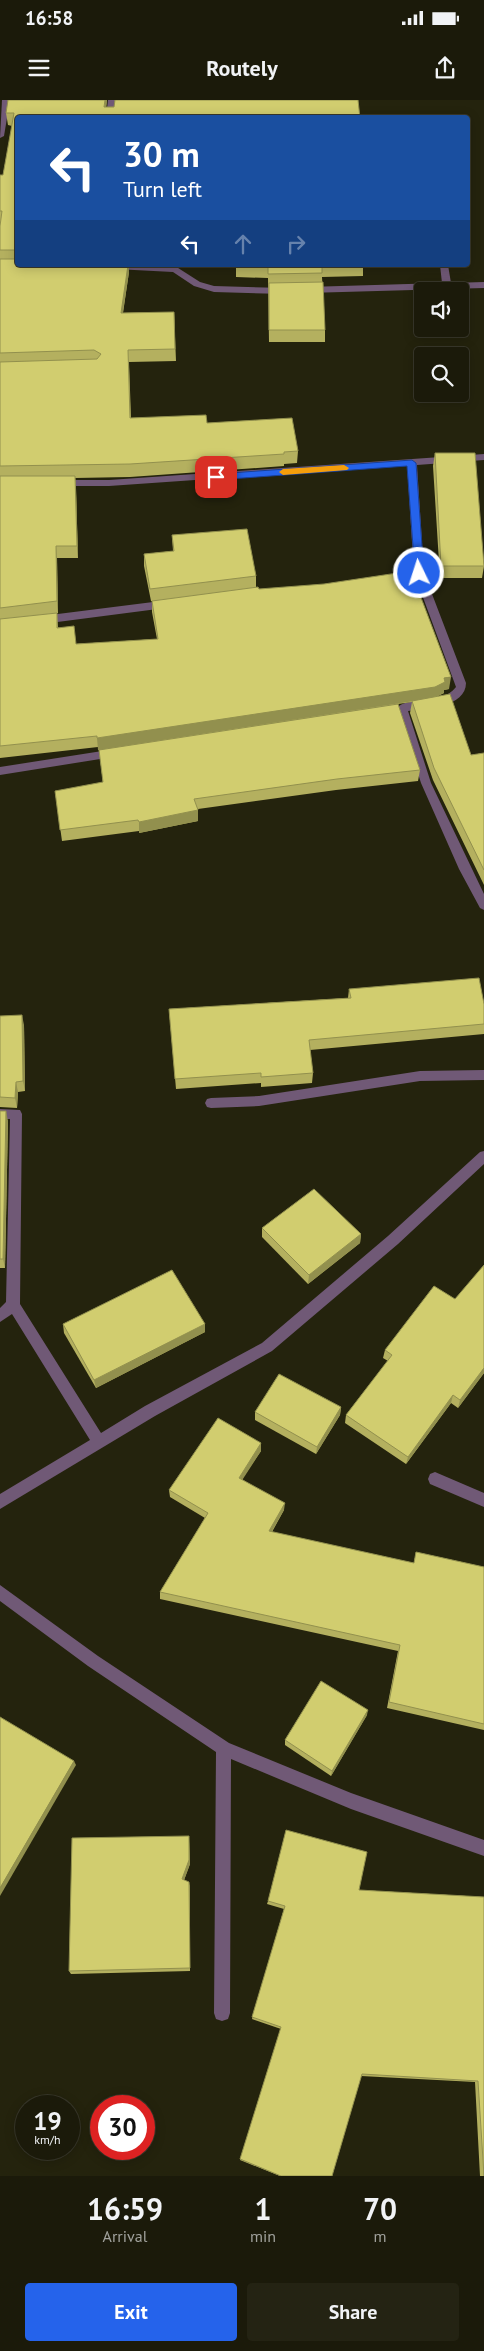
<!DOCTYPE html>
<html lang="en">
<head>
<meta charset="utf-8">
<style>
  body { margin:0; font-family:"PT Sans",sans-serif; background:#242313; color:#f1f3f6; height:100vh; display:flex; flex-direction:column; font-size:19px; white-space:nowrap }
  * { box-sizing:border-box; margin:0 }
  p { font-size:16px; color:#a0a19c }
  .icon { flex:none; width:28px; height:28px; fill:none; stroke:currentColor; stroke-width:2; stroke-linecap:round; stroke-linejoin:round }
  .map { position:relative; height:2076px; overflow:hidden }
  .drawer { display:flex; flex-direction:column; background:#1b1a0a; flex:1 }
  .drawer>* { flex:none }
  .banner { position:absolute; left:15px; top:15px; width:455px; height:152px; border-radius:5px; box-shadow:0 2px 12px #0003,0 0 0 1px #39382b; background:#1a4fa0; color:#fff; overflow:hidden }
  .fabs { position:absolute; left:414px; top:182px; display:grid; gap:10px }
  .fabs a { display:grid; place-items:center; width:55px; height:55px; border-radius:5px; background:#1b1a0a; box-shadow:0 2px 12px #0003,0 0 0 1px #39382b; font-size:25px }
  .speed { position:absolute; left:15px; top:1995px; display:flex; gap:10px; font-size:25px; font-weight:700; text-align:center }
  .speed>* { display:grid; place-content:center; width:65px; height:65px; border-radius:50%; background:#1b1a0a; box-shadow:0 2px 12px #0003,0 0 0 1px #39382b; line-height:1 }
  .speed small { font-size:12px; font-weight:400 }
  .speed .limit { border:8px solid #d22; background:#fff; color:#111 }
  .pin { position:absolute; display:grid; place-items:center; width:42px; height:42px; color:#fff; margin:-21px; border-radius:10px; box-shadow:0 2px 8px #0006 }
  .me { position:absolute; width:55px; margin:-28px; rotate:356deg; stroke-linejoin:round; filter:drop-shadow(0 0 4px #0008) }
  .turn { display:flex; align-items:center; gap:18px; height:105px; padding:0 25px; font-size:22px }
  .turn .icon { width:65px; height:65px; stroke-width:2.5 }
  .turn b { display:block; font-size:35px; line-height:42px }
  .lanes { display:flex; align-items:center; height:48px; padding:0 25px; background:#0003; justify-content:center; gap:25px; direction:ltr }
  .lanes .off { opacity:.35 }
  .eta { display:flex; justify-content:space-evenly; align-items:center; height:85px; text-align:center }
  .eta b { font-size:30px; font-weight:600; line-height:35px }
  .primary-button { display:flex; gap:10px; margin-top:auto; padding:10px 25px }
  .primary-button a { flex:1; height:58px; border-radius:5px; background:#2563eb; color:#fff; font-size:20px; font-weight:600; line-height:58px; text-align:center }
  .primary-button a+a { background:#242313; color:#f1f3f6 }
  .status { display:flex; justify-content:space-between; align-items:center; height:35px; padding:0 25px; background:#1b1a0a; direction:ltr }
  .status svg { height:14px; fill:currentColor }
  header { display:flex; justify-content:space-between; align-items:center; height:65px; padding:0 25px; background:#1b1a0a; font-size:22px; font-weight:600 }
  .map>svg:first-child { display:block }
</style>
</head>
<body>
<div class="status"><b>16:58</b><svg viewBox="0 0 49 12"><path d="M0 12V9h3v3zM5 12V6h3v6zM10 12V3h3v9zM15 12V0h3v12zM26 1h20v11H26zM47 4h2v5h-2z"/></svg></div>
<header><svg class="icon" aria-label="menu" viewBox="0 0 24 24"><path d="M4 6h16M4 12h16M4 18h16"/></svg>Routely<svg class="icon" aria-label="share" viewBox="0 0 24 24"><path d="M12 15V3M7 8l5-5 5 5M5 13v7h14v-7"/></svg></header>
<div class="map">
<svg width="484" height="2076" viewBox="0 0 484 2076">
  <rect width="100%" height="100%" fill="#24230d"/>
  <g fill="none" stroke-linecap="round" stroke-linejoin="round">
    <g fill="#705976" fill-rule="evenodd">
      <path d="M2,0H10L4,36L0,38Z"/>
      <path d="M108,0H116L114,18H106Z"/>
      <path d="M91,165L175,166L200,182L214,186L285,188L289,191L285,194L214,192L194,186L173,172L95,168Z"/>
      <path d="M440,165H448L451,183L484,182V188L307,193L303,190L307,187L442,183Z"/>
      <path d="M484,354V360L417,365L424,473L466,583C466,607 426,609 408,611L431,683L484,794V810L480,808L459,769L421,683L397,608C406,596 440,607 456,587L414,473L407,365L109,386H60L55,383L60,380H109Z"/>
      <path d="M169,500L174,504L173,507L42,524L37,520L42,516Z"/>
      <path d="M115,649L119,650L120,653L119,656L0,675V667Z"/>
      <path d="M484,970V980L420,981L259,1006L211,1008L207,1007L205,1003L207,999L211,998L259,996L420,971Z"/>
      <path d="M0,1009L20,1010L22,1014L20,1204L101,1333L145,1306L262,1243L388,1136L480,1052L484,1051V1064L398,1144L272,1251L155,1316L0,1409V1394L90,1340L12,1214L0,1222V1208L6,1202L10,1019H0Z"/>
      <path d="M435,1372L484,1393V1407L430,1384L428,1379L430,1374Z"/>
      <path d="M0,1485L98,1556L229,1643L351,1693L484,1740V1756L351,1709L231,1659L230,1913L228,1919L222,1921L216,1919L214,1913L216,1652L88,1566L0,1501Z"/>
    </g>
  </g>
  <g fill="#b4b05f">
    <path d="M107,0L106,7L358,0L18,18V165H129V172L123,213L174,212L176,261L129,262L131,318L207,323L298,351L297,363L284,364V366L130,377L75,378L76,388L78,458H57L58,513H57L58,527L76,544L157,539L152,512V501H151L144,466V454L173,451L172,435L256,476V487L259,489L449,589L444,590V593L438,596L471,655L484,653V785L433,680L410,613L412,602L398,604L420,670L418,681L336,690L198,709V721L139,733V731L62,741L55,691L103,683L99,650L168,639L98,650V647L0,658V75H3L12,26L8,25L6,13Z"/>
    <path d="M236,165H363V176L322,177L325,230V242H269L268,178L236,177Z"/>
    <path d="M435,353L484,466L482,478H440L433,366Z"/>
    <path d="M349,889L484,904V934L310,950L313,973L312,983L261,987V983L176,989L169,909L348,898Z"/>
    <path d="M0,916L24,925L25,991L18,992L17,1008L0,1007Z"/>
    <path d="M0,1011L8,1021L5,1168H0Z"/>
    <path d="M262,1128L361,1134L360,1143L308,1184L262,1137Z"/>
    <path d="M63,1224H205V1232L96,1288L64,1233Z"/>
    <path d="M385,1250L484,1273L458,1308L451,1303L406,1364L345,1323L346,1315L388,1261L383,1258Z"/>
    <path d="M341,1307L340,1315L316,1354L255,1320V1312Z"/>
    <path d="M261,1343V1351L242,1379L284,1410L272,1432L414,1463L416,1452L484,1467V1630L387,1608L398,1551L160,1499V1492L205,1418L170,1397L169,1390Z"/>
    <path d="M367,1615L331,1676L285,1645V1640Z"/>
    <path d="M189,1740L190,1764L184,1780L190,1786V1871L71,1874L69,1871Z"/>
    <path d="M359,1790L484,1797V2076H480L475,1982L361,1976L332,2076H280L240,2060L281,1929L252,1919L284,1809L267,1804L268,1801Z"/>
  </g>
  <g fill="#92904e">
    <path d="M105,0H107L105,18L104,7Z"/>
    <path d="M128,165H129V172L121,225V213Z"/>
    <path d="M75,376L76,388L78,458L77,446Z"/>
    <path d="M56,446L57,458L58,513L57,501Z"/>
    <path d="M451,577L449,589L444,590V593L433,598L98,650L97,638Z"/>
    <path d="M198,710V721L139,733V722Z"/>
    <path d="M22,915L24,925L25,991L23,981Z"/>
    <path d="M16,982L18,992L17,1008L15,998Z"/>
    <path d="M6,1011L8,1021L5,1168L3,1159Z"/>
    <path d="M361,1134L360,1143L308,1184L309,1175Z"/>
    <path d="M205,1224V1232L96,1288L94,1280Z"/>
    <path d="M484,1268V1273L458,1308L460,1300Z"/>
    <path d="M453,1295L451,1303L406,1364L408,1357Z"/>
    <path d="M341,1307L340,1315L316,1354L317,1347Z"/>
    <path d="M261,1343V1351L239,1385V1378Z"/>
    <path d="M285,1403L284,1410L268,1438L269,1431Z"/>
    <path d="M368,1610L367,1615L331,1676L332,1671Z"/>
    <path d="M74,1661L76,1665L0,1796V1788Z"/>
    <path d="M189,1736L190,1764L183,1783L182,1779Z"/>
    <path d="M189,1782L190,1786V1871V1868Z"/>
  </g>
  <g fill="#d1cd6f" stroke="#92904e">
    <path d="M8,0H105L104,7H114L115,0H358L360,18H18V150H0V126L2,111H0V75H3L14,13H6Z"/>
    <path d="M0,159H18V165H128L121,213L174,212L175,249L128,250L130,318L206,315L207,323L292,318L298,351L284,352V354L130,364L0,366V262L97,259L101,254L94,250L0,253Z"/>
    <path d="M236,165H322V173L268,174V165Z"/>
    <path d="M323,182L325,230H269V183Z"/>
    <path d="M435,353H475L484,466H441Z"/>
    <path d="M0,376H75L77,446H56L57,501L0,508Z"/>
    <path d="M247,429L256,476L150,489L144,454L174,451L172,435Z"/>
    <path d="M411,471L451,577L444,578L445,582L435,587L97,638V636L0,646V519L57,513V528L74,526L76,544L158,539L152,501L258,487L259,489L324,484Z"/>
    <path d="M450,594L471,655L484,653V770L434,668L412,601Z"/>
    <path d="M398,604L420,670L337,679L194,699L198,710L139,722L138,720L60,730L55,691L103,682L99,650Z"/>
    <path d="M479,878L484,904V924L309,940L313,973L261,977V973L175,979L169,909L351,898L349,889Z"/>
    <path d="M22,915L23,981L16,982L15,998L0,997V916Z"/>
    <path d="M0,1011H6L3,1159H0Z"/>
    <path d="M314,1089L361,1134L309,1175L262,1128Z"/>
    <path d="M484,1165V1268L460,1300L453,1295L408,1357L346,1315L392,1255L385,1250L434,1186L455,1199Z"/>
    <path d="M172,1170L205,1224L94,1280L63,1224Z"/>
    <path d="M279,1274L341,1307L317,1347L255,1312Z"/>
    <path d="M218,1318L261,1343L239,1378L285,1403L269,1431L414,1463L416,1452L484,1467V1624L389,1602L400,1545L160,1492L208,1413L169,1390Z"/>
    <path d="M321,1581L368,1610L332,1671L285,1640Z"/>
    <path d="M0,1617L74,1661L0,1788Z"/>
    <path d="M286,1730L367,1752L359,1790L484,1797V2076L478,1981L362,1974L332,2076H281L240,2059L281,1927L252,1917L285,1806L268,1801Z"/>
    <path d="M189,1736V1760L182,1779L189,1782L190,1868L69,1871L72,1738Z"/>
  </g>
  <path fill="#2563eb" stroke="#184099" d="M412,360L416,363L424,473L419,476L415,473L407,366L216,380L212,377L216,374Z"/>
  <path fill="#f59e0b" d="M344,365L349,368L347,370L283,375L279,372L283,369Z"/>
</svg>
<div class="fabs">
<a><svg class="icon" aria-label="sound" viewBox="0 0 24 24"><path d="M4 9h4l5-4v14l-5-4H4zM17 9q2 3 0 6"/></svg></a>
<a><svg class="icon" aria-label="search" viewBox="0 0 24 24"><circle cx="10" cy="10" r="6"/><path d="M15 15l6 6"/></svg></a>
</div>
<div class="speed"><div>19<small>km/h</small></div><div class="limit">30</div></div>
<div class="pin" style="left:216px;top:377px;background:#d93025"><svg class="icon" aria-label="arrive" viewBox="0 0 24 24"><path d="M6 21V4h12l-3 4 3 4H6"/></svg></div>
<svg class="me" style="left:419px;top:473px" viewBox="-20 -20 40 40"><circle r="17" fill="#2563eb" stroke="#fff" stroke-width="3"/><path d="M0-11L8 9 0 5-8 9z" fill="#fff"/></svg>
<div class="banner">
<div class="turn"><svg class="icon" aria-label="left" viewBox="0 0 24 24"><path d="M17 20v-9H6M10 6l-5 5 5 5"/></svg><div><b>30 m</b>Turn left</div></div>
<div class="lanes"><svg class="icon" aria-label="left" viewBox="0 0 24 24"><path d="M17 20v-9H6M10 6l-5 5 5 5"/></svg><svg class="icon off" aria-label="ahead" viewBox="0 0 24 24"><path d="M12 20V5M6 11l6-6 6 6"/></svg><svg class="icon off" aria-label="right" viewBox="0 0 24 24"><path d="M7 20v-9h11M14 6l5 5-5 5"/></svg></div>
</div>
</div>
<section class="drawer">
<div class="eta">
<div><b>16:59</b><p>Arrival</p></div>
<div><b>1</b><p>min</p></div>
<div><b>70</b><p>m</p></div>
</div>
<div class="primary-button"><a>Exit</a><a>Share</a></div>
</section>
</body>
</html>
